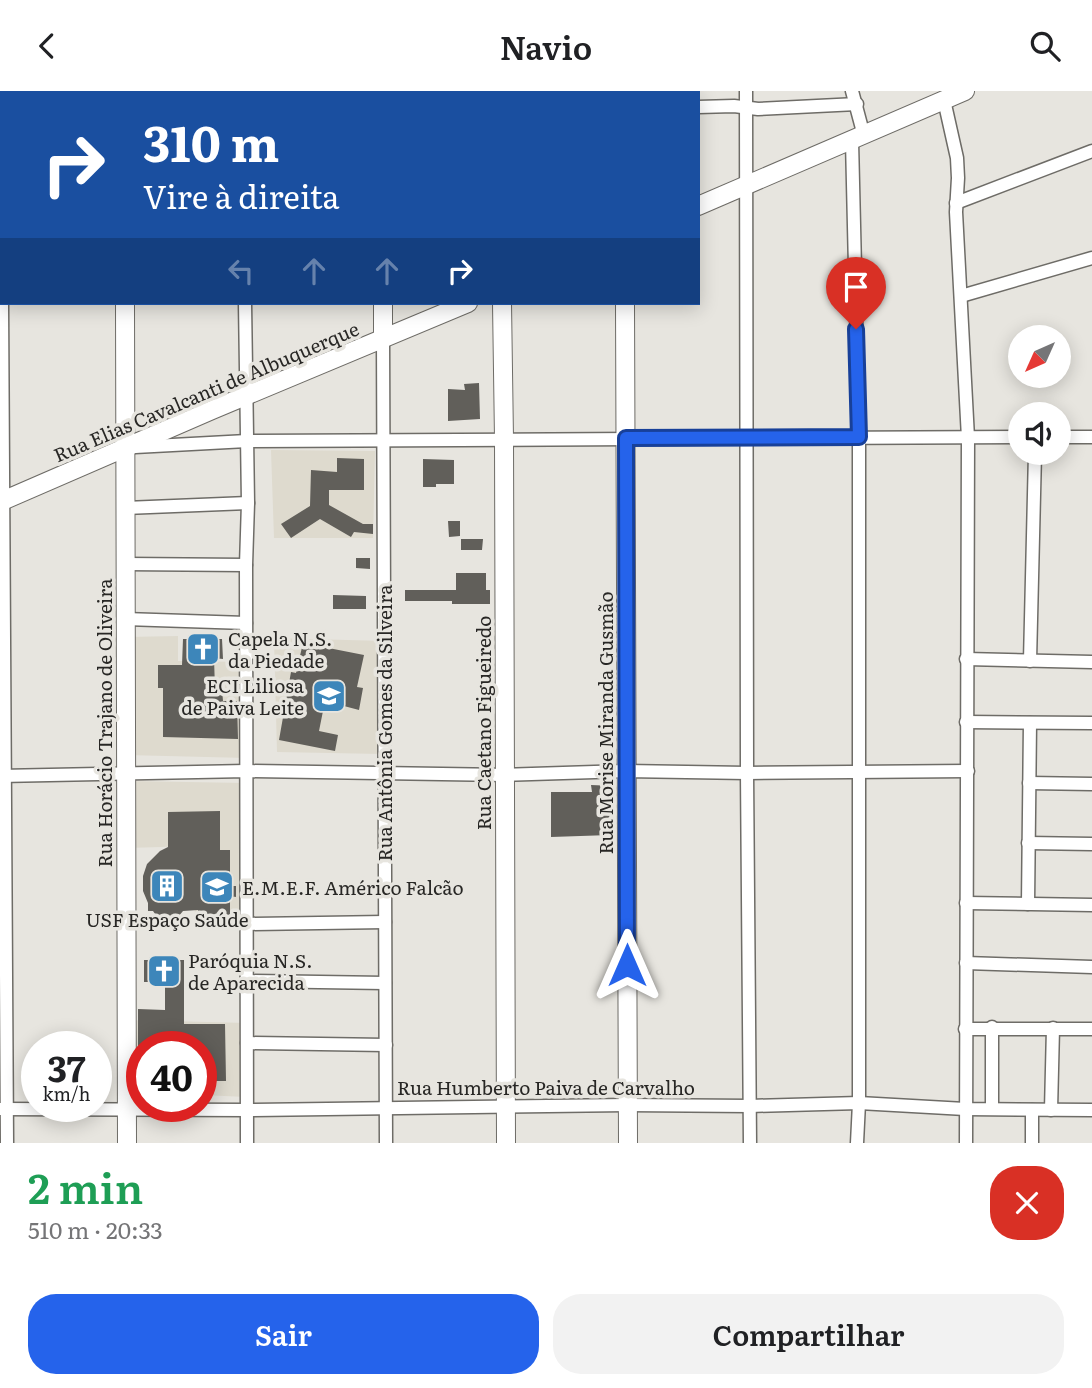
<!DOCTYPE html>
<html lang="pt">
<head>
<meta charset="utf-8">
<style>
  body { margin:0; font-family:Literata,serif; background:#f2f2f2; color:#202124; height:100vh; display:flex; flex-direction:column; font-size:26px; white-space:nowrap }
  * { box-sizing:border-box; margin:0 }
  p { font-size:23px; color:#757577 }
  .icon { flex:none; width:38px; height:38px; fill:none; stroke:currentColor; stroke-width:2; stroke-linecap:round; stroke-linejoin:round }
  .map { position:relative; height:1052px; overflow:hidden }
  .side { display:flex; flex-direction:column; background:#fff; flex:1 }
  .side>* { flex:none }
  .hud { position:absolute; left:0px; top:0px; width:700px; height:214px; box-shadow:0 4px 18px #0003; background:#1a4fa0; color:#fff; overflow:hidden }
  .needle { width:46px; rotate:225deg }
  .fabs { position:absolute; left:1008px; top:234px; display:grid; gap:14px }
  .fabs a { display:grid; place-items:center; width:63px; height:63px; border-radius:50%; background:#fff; box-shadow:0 4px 18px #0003; font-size:35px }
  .speed { position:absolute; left:21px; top:940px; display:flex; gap:14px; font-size:35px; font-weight:700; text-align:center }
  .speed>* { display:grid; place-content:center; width:91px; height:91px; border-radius:50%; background:#fff; box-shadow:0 4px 18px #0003; line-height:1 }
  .speed small { font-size:18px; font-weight:400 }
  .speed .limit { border:10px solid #d22; background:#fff; color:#111 }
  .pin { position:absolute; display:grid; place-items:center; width:60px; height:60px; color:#fff; margin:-72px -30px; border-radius:50% 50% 50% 0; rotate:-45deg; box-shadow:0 0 7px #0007 }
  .pin .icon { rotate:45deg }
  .me { position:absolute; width:77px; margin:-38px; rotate:0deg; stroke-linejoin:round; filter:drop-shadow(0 0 5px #0008) }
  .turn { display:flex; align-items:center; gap:24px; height:147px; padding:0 28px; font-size:32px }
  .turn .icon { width:91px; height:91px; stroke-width:2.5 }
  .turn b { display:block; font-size:49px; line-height:60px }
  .lanes { display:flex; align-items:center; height:66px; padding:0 28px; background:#0003; justify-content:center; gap:35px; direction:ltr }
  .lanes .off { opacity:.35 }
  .round { display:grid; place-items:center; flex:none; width:74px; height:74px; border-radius:28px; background:#f2f2f2 }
  .summary { display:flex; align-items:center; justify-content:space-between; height:119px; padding:0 28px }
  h1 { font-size:42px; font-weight:600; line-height:52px; color:#1e9e55 }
  .button { display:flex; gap:14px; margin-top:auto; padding:14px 28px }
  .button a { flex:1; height:80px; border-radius:28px; background:#2563eb; color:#fff; font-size:28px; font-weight:600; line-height:80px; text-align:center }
  .button a+a { background:#f2f2f2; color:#202124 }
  header { display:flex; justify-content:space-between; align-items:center; height:91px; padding:0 28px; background:#fff; font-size:32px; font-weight:600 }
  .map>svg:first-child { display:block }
</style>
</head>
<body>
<header><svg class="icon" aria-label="back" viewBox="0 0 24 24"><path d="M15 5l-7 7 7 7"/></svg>Navio<svg class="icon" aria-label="search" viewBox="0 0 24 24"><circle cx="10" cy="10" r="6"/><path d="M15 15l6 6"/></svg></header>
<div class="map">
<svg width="1092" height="1052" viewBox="0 0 1092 1052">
  <rect width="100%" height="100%" fill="#e7e5df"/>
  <g fill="#dedace">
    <path d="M271,359L375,360L373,447H274Z"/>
    <path d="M178,545V570L247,571V667L126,664L127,546Z"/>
    <path d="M274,547L384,550L382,663L277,661Z"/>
    <path d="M127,690L246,692V838H195L194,755L127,757Z"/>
    <path d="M127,929L247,932V1006L201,1004V956H142V1003L131,1002Z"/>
  </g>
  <g fill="#615f5a">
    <path d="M479,292L480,328L448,330V298L465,299L464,293Z"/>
    <path d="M337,367L364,368V399H329V414L363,433H373V443L354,441L351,446L320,428L291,447L281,433L310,415L311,379L337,381Z"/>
    <path d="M423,368L454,369V393H436V396H423Z"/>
    <path d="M448,430H460V445L449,446Z"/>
    <path d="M461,448H483L482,459H461Z"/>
    <path d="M356,467H370V478L356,477Z"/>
    <path d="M456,482H486V499H490V513H452V510H405V499H456Z"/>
    <path d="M333,504L366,505V518H333Z"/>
    <path d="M183,548H222L223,568L214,567L215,598H222L223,610H237L238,648L163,646V597H158V574H182Z"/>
    <path d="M303,552L364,564L357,596L363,597L359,619L325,610L319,640L338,644L335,660L279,649L291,581L296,582Z"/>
    <path d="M591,694L615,695V704L610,705V744L551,746V701H592Z"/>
    <path d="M220,720V759H230V795H236V806L230,805V833H198V819L183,820L178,826L172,829L158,827L153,820H148V812L143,800V785L147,773L160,760L168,756V721Z"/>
    <path d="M144,869H184V933H225L226,990H201V956H138V918L165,919V891H144Z"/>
  </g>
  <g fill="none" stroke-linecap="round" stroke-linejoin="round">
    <g stroke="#6e6c67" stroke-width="15">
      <g id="street">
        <path d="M2,0V2"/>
        <path d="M245,0V2"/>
        <path d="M504,0V2"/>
        <path d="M746,0L747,682L750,1052"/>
        <path d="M852,0L864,45"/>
        <path d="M944,9L957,67L958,87L956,121L968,347L966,1052"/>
        <path d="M698,16L734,15L758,18L857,13"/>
        <path d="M852,50L859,346V1012L857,1052"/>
        <path d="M956,112L1092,60"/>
        <path d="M961,205L1092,167"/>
        <path d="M2,212L7,1052"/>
        <path d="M245,212L248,412L246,474L247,1052"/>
        <path d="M383,247L386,1052"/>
        <path d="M1059,346H1092"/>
        <path d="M135,356L247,350L1020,346"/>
        <path d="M125,417L248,412"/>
        <path d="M125,473L246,474"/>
        <path d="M125,528L246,532"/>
        <path d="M966,568L1092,571"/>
        <path d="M1030,570L1035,362"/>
        <path d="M966,631L1092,632"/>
        <path d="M0,685L246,680L504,684L626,680L747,682L968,680"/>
        <path d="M1029,692L1092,693"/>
        <path d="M1028,752L1092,753"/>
        <path d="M966,812L1092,814"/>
        <path d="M1028,813L1030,632"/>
        <path d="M246,833L385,831"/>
        <path d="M966,872L1092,876"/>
        <path d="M246,890L385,892"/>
        <path d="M965,938H1092"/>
        <path d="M247,952L386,954"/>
        <path d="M992,1017V936"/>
        <path d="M0,1018L247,1019L627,1014L750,1015L859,1012L965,1018L1092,1019"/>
        <path d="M1032,1019V1052"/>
        <path d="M1051,1019L1053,937"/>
      </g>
    </g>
    <g stroke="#6e6c67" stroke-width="20">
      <g id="secondary">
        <path d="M125,0V2"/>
        <path d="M624,0V2"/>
        <path d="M698,115L965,0"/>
        <path d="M125,212L127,1052"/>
        <path d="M383,212V247"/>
        <path d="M502,212L504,348L506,1052"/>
        <path d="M625,212L628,1052"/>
        <path d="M0,411L212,319L468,212"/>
      </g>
    </g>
    <g stroke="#6e6c67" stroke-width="22">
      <g id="primary">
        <path d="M382,0V2"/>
        <path d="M0,23H2"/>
      </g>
    </g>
    <use href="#street" stroke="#fff" stroke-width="12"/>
    <use href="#secondary" stroke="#fff" stroke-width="18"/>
    <use href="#primary" stroke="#fff" stroke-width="19"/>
  </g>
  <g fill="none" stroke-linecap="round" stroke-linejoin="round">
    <g stroke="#184099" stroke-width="18">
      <path id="route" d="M627,874L626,347L859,346L856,238"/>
    </g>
    <use href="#route" stroke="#2563eb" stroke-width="12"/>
  </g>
  <defs>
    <g id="church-square" transform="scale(1.75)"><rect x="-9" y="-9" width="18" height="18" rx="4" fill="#3d86ba" stroke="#e7e5df"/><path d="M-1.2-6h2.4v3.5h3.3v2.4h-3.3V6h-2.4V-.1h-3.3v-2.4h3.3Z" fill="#fff"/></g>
    <g id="school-square" transform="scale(1.75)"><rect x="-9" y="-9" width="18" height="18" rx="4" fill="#3d86ba" stroke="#e7e5df"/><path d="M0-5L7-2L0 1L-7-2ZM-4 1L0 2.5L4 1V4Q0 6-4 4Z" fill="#fff"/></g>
    <g id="building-square" transform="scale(1.75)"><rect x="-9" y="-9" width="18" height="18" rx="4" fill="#3d86ba" stroke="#e7e5df"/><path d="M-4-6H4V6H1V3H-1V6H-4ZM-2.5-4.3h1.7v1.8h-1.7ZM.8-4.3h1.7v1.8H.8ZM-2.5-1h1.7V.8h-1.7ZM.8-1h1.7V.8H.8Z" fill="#fff"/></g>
  </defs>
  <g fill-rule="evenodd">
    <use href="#church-square" x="203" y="558"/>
    <use href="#school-square" x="329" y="605"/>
    <use href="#building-square" x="167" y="795"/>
    <use href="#school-square" x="217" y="796"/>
    <use href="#church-square" x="164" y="880"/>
  </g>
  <g text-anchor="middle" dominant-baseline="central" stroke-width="7" stroke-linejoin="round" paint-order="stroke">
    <g font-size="19" fill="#282725" stroke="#e7e5df">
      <text transform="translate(206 300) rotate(-23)">Rua Elias Cavalcanti de Albuquerque</text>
      <text transform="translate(104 632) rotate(-90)">Rua Horácio Trajano de Oliveira</text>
      <text transform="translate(384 632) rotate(-90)">Rua Antônia Gomes da Silveira</text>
      <text transform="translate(483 632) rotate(-90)">Rua Caetano Figueiredo</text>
      <text transform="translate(605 632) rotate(-90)">Rua Morise Miranda Gusmão</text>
      <text x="546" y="996">Rua Humberto Paiva de Carvalho</text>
    </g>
    <g font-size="19" fill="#282725" stroke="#e7e5df" text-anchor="start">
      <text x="228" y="547">Capela N.S.<tspan x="228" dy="22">da Piedade</tspan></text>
      <text x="304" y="594" text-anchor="end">ECI Liliosa<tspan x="304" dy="22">de Paiva Leite</tspan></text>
      <text x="242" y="796">E.M.E.F. Américo Falcão</text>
      <text x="167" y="828" text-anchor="middle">USF Espaço Saúde</text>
      <text x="188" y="869">Paróquia N.S.<tspan x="188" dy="22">de Aparecida</tspan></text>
    </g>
  </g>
</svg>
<div class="fabs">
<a><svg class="needle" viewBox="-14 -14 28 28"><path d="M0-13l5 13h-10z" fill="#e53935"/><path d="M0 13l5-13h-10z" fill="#757577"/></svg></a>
<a><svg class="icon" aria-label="sound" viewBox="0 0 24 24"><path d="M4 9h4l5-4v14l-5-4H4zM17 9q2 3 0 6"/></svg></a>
</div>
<div class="speed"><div>37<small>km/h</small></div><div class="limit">40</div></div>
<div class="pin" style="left:856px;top:238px;background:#d93025"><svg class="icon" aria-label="arrive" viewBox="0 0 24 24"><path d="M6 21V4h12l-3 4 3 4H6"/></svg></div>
<svg class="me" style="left:627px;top:874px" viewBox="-20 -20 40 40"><path d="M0-17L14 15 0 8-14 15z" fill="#2563eb" stroke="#fff" stroke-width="4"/></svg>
<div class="hud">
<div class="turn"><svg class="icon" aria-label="right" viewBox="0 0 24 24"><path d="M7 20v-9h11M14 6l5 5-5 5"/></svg><div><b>310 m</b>Vire à direita</div></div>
<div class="lanes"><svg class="icon off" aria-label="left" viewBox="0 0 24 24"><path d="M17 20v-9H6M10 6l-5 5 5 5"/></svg><svg class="icon off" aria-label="ahead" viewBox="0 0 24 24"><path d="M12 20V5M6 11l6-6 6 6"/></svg><svg class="icon off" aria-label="ahead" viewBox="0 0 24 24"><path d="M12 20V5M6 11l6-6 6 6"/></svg><svg class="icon" aria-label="right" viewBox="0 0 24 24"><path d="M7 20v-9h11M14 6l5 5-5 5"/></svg></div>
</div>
</div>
<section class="side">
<div class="summary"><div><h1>2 min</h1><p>510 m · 20:33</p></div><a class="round" style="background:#d93025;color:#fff"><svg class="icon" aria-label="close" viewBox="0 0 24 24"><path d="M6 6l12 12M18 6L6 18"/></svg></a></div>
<div class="button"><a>Sair</a><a>Compartilhar</a></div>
</section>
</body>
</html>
